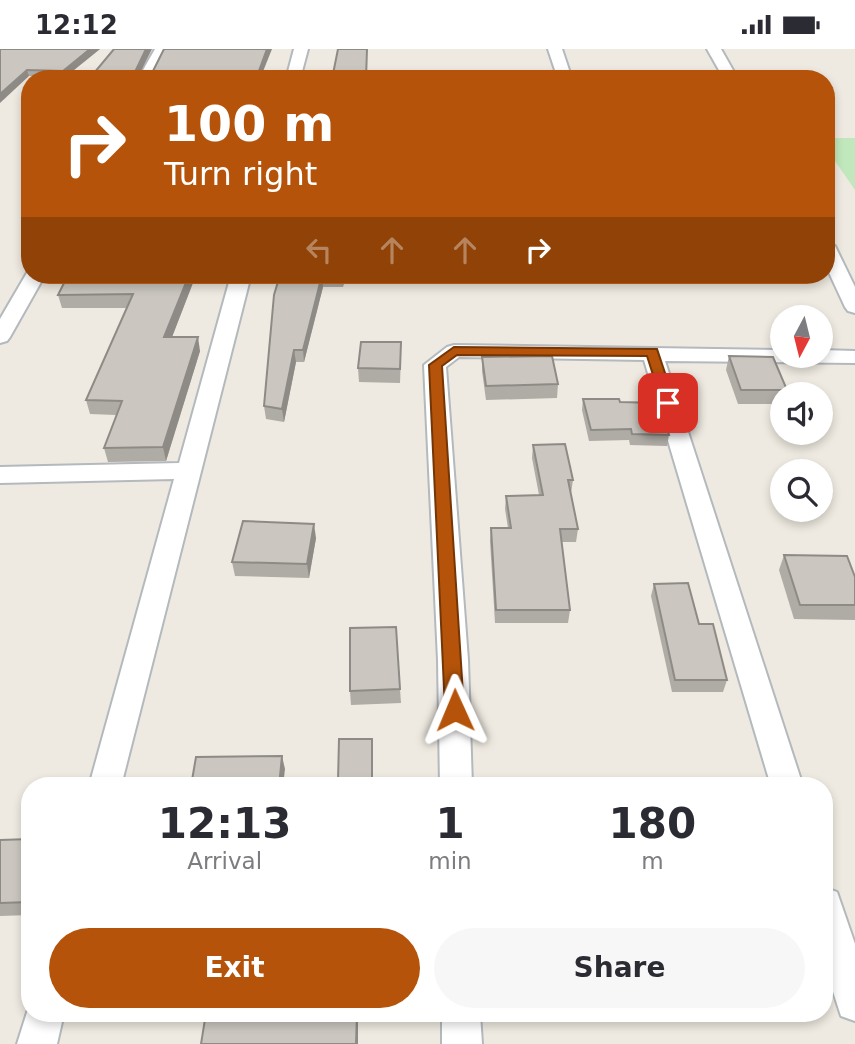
<!DOCTYPE html>
<html lang="en">
<head>
<meta charset="utf-8">
<style>
  body { margin:0; font-family:"DejaVu Sans",sans-serif; background:#f7f7f7; color:#2b2b33; height:100vh; display:flex; flex-direction:column; font-size:26px; white-space:nowrap }
  * { box-sizing:border-box; margin:0 }
  p { font-size:23px; color:#7c7c81 }
  .icon { flex:none; width:38px; height:38px; fill:none; stroke:currentColor; stroke-width:2; stroke-linecap:round; stroke-linejoin:round }
  .map { position:relative; flex:1; overflow:hidden }
  .drawer { position:absolute; left:21px; top:728px; width:812px; height:245px; display:flex; flex-direction:column; background:#fff; border-radius:28px; box-shadow:0 4px 10px #0003 }
  .drawer>* { flex:none }
  .hud { position:absolute; left:21px; top:21px; width:814px; height:214px; border-radius:28px; box-shadow:0 4px 10px #0003; background:#b45309; color:#fff; overflow:hidden }
  .needle { width:46px; rotate:187deg }
  .controls { position:absolute; left:770px; top:256px; display:grid; gap:14px }
  .controls a { display:grid; place-items:center; width:63px; height:63px; border-radius:50%; background:#fff; box-shadow:0 4px 10px #0003; font-size:35px }
  .pin { position:absolute; display:grid; place-items:center; width:60px; height:60px; color:#fff; margin:-30px; border-radius:14px; box-shadow:0 4px 10px #0006 }
  .me { position:absolute; width:77px; margin:-38px; rotate:359deg; stroke-linejoin:round; filter:drop-shadow(0 0 5px #0008) }
  .turn { display:flex; align-items:center; gap:24px; height:147px; padding:0 28px; font-size:32px }
  .turn .icon { width:91px; height:91px; stroke-width:2.5 }
  .turn b { display:block; font-size:49px; line-height:60px }
  .lanes { display:flex; align-items:center; height:66px; padding:0 28px; background:#0003; justify-content:center; gap:35px; direction:ltr }
  .lanes .off { opacity:.35 }
  .eta { display:flex; justify-content:space-evenly; align-items:center; height:119px; text-align:center }
  .eta b { font-size:42px; font-weight:600; line-height:49px }
  .button { display:flex; gap:14px; margin-top:auto; padding:14px 28px }
  .button a { flex:1; height:80px; border-radius:42px; background:#b45309; color:#fff; font-size:28px; font-weight:600; line-height:80px; text-align:center }
  .button a+a { background:#f7f7f7; color:#2b2b33 }
  .status { display:flex; justify-content:space-between; align-items:center; height:49px; padding:0 35px; background:#fff; direction:ltr }
  .status svg { height:19px; fill:currentColor }
  .map>svg:first-child { display:block }
</style>
</head>
<body>
<div class="status"><b>12:12</b><svg viewBox="0 0 49 12"><path d="M0 12V9h3v3zM5 12V6h3v6zM10 12V3h3v9zM15 12V0h3v12zM26 1h20v11H26zM47 4h2v5h-2z"/></svg></div>
<div class="map">
<svg width="855" height="995" viewBox="0 0 855 995">
  <rect width="100%" height="100%" fill="#eeeae1"/>
  <path fill="#c1e8bc" d="M826,89H855V141L826,99Z"/>
  <g fill="none" stroke-linecap="round" stroke-linejoin="round">
    <g stroke="#b4b9bd" stroke-width="4">
      <g id="street">
        <path d="M155,0H169L152,30H138Z"/>
        <path d="M294,0H308L300,30H286Z"/>
        <path d="M548,0H562L572,30H558Z"/>
        <path d="M707,0H721L738,30H724Z"/>
        <path d="M826,192L835,197L855,238V264L848,262L845,258L826,217Z"/>
        <path d="M28,222L30,226H45L10,288L7,292L0,294V270Z"/>
        <path d="M231,226H251L121,737H89L174,430L0,434V418L179,414Z"/>
        <path d="M454,296L782,301V306H821V301L855,302V314L665,312L803,737H771L644,311L459,308L446,318L468,611L472,737H440L438,611L424,316L447,298Z"/>
        <path d="M824,838L837,843L855,895V972L841,967L824,915Z"/>
        <path d="M30,954V964H64L57,995H17Z"/>
        <path d="M442,964H480L482,995H442Z"/>
      </g>
    </g>
    <use href="#street" fill="#fff" fill-rule="evenodd"/>
  </g>
  <g fill="#afaba5">
    <path d="M0,0H100L64,29L29,27Z"/>
    <path d="M66,226H196L172,288L200,302L166,412L108,413L104,399L116,366L90,365L86,351L127,259H62L58,246L67,228Z"/>
    <path d="M280,226H345L343,238H323L304,313H296L284,373L266,370L264,357Z"/>
    <path d="M401,307L400,334L359,333L358,319Z"/>
    <path d="M729,307L787,341L786,345H782V355H738L726,321Z"/>
    <path d="M482,308L558,335L557,349L486,351L482,322Z"/>
    <path d="M583,350L620,353L669,386L667,397L630,396L629,391L589,392L582,361Z"/>
    <path d="M533,396L573,431L571,444L578,480L576,493H562L570,561L568,574H495L490,492L491,479H508L505,460L506,447L539,446L532,409Z"/>
    <path d="M316,489L309,529L235,527L232,513Z"/>
    <path d="M784,506L855,528V571L794,570L779,521Z"/>
    <path d="M654,535L699,575L727,631L723,643H672L651,547Z"/>
    <path d="M400,640L401,654L351,656L350,642Z"/>
    <path d="M372,690V737H338V732Z"/>
    <path d="M30,790V866L0,867V791Z"/>
  </g>
  <g fill="#8e8b86">
    <path d="M90,0H100L64,29L63,22Z"/>
    <path d="M146,0H152L137,30L135,23Z"/>
    <path d="M267,0H272L260,30H256Z"/>
    <path d="M27,21L29,27L0,54V45Z"/>
    <path d="M189,226H196L167,301L164,288Z"/>
    <path d="M322,226L323,238L304,313L303,301Z"/>
    <path d="M342,226H345L343,238Z"/>
    <path d="M198,288L200,302L166,412L163,398Z"/>
    <path d="M294,301L296,313L284,373L282,360Z"/>
    <path d="M314,475L316,489L309,529L307,515Z"/>
    <path d="M282,707L285,720L283,737H279Z"/>
    <path d="M357,965L358,976V995H356Z"/>
  </g>
  <g fill="#cbc7c0" stroke="#8e8b86" stroke-width="2">
    <path d="M0,0H90L63,22L27,21L0,45Z"/>
    <path d="M114,0H146L135,23L153,22L164,0H267L256,30H89Z"/>
    <path d="M338,0H367L366,30H332Z"/>
    <path d="M68,226H189L164,288H198L163,398L104,399L122,352L86,351L133,245L58,246Z"/>
    <path d="M280,226H342H322L303,301H294L282,360L264,357L274,246Z"/>
    <path d="M361,293H401L400,320L358,319Z"/>
    <path d="M552,307L558,335L486,337L482,308Z"/>
    <path d="M729,307L773,308L787,341H741Z"/>
    <path d="M583,350H619L620,353L659,354L669,386L632,385L631,380L591,381Z"/>
    <path d="M565,395L573,431H568L578,480H560L570,561H496L491,479H511L506,447L543,446L533,396Z"/>
    <path d="M243,472L314,475L307,515L232,513Z"/>
    <path d="M784,506L847,507L855,528V556H800Z"/>
    <path d="M688,534L699,575H713L727,631H675L654,535Z"/>
    <path d="M396,578L400,640L350,642V579Z"/>
    <path d="M339,690H372V731L338,732Z"/>
    <path d="M282,707L279,737H191L196,708Z"/>
    <path d="M30,790V853L0,854V791Z"/>
    <path d="M206,964H275V968L357,965L356,995H201Z"/>
  </g>
  <path fill="#b45309" stroke="#753606" stroke-width="2" d="M454,298L657,300L675,354L668,358L662,354L647,307L457,306L442,317L464,661L461,666L455,669L448,666L445,661L429,316Z"/>
</svg>
<div class="controls">
<a><svg class="needle" viewBox="-14 -14 28 28"><path d="M0-13l5 13h-10z" fill="#e53935"/><path d="M0 13l5-13h-10z" fill="#7c7c81"/></svg></a>
<a><svg class="icon" aria-label="sound" viewBox="0 0 24 24"><path d="M4 9h4l5-4v14l-5-4H4zM17 9q2 3 0 6"/></svg></a>
<a><svg class="icon" aria-label="search" viewBox="0 0 24 24"><circle cx="10" cy="10" r="6"/><path d="M15 15l6 6"/></svg></a>
</div>
<div class="pin" style="left:668px;top:354px;background:#d93025"><svg class="icon" aria-label="arrive" viewBox="0 0 24 24"><path d="M6 21V4h12l-3 4 3 4H6"/></svg></div>
<svg class="me" style="left:455px;top:661px" viewBox="-20 -20 40 40"><path d="M0-17L14 15 0 8-14 15z" fill="#b45309" stroke="#fff" stroke-width="4"/></svg>
<div class="hud">
<div class="turn"><svg class="icon" aria-label="right" viewBox="0 0 24 24"><path d="M7 20v-9h11M14 6l5 5-5 5"/></svg><div><b>100 m</b>Turn right</div></div>
<div class="lanes"><svg class="icon off" aria-label="left" viewBox="0 0 24 24"><path d="M17 20v-9H6M10 6l-5 5 5 5"/></svg><svg class="icon off" aria-label="ahead" viewBox="0 0 24 24"><path d="M12 20V5M6 11l6-6 6 6"/></svg><svg class="icon off" aria-label="ahead" viewBox="0 0 24 24"><path d="M12 20V5M6 11l6-6 6 6"/></svg><svg class="icon" aria-label="right" viewBox="0 0 24 24"><path d="M7 20v-9h11M14 6l5 5-5 5"/></svg></div>
</div>
<section class="drawer">
<div class="eta">
<div><b>12:13</b><p>Arrival</p></div>
<div><b>1</b><p>min</p></div>
<div><b>180</b><p>m</p></div>
</div>
<div class="button"><a>Exit</a><a>Share</a></div>
</section>
</div>
</body>
</html>
